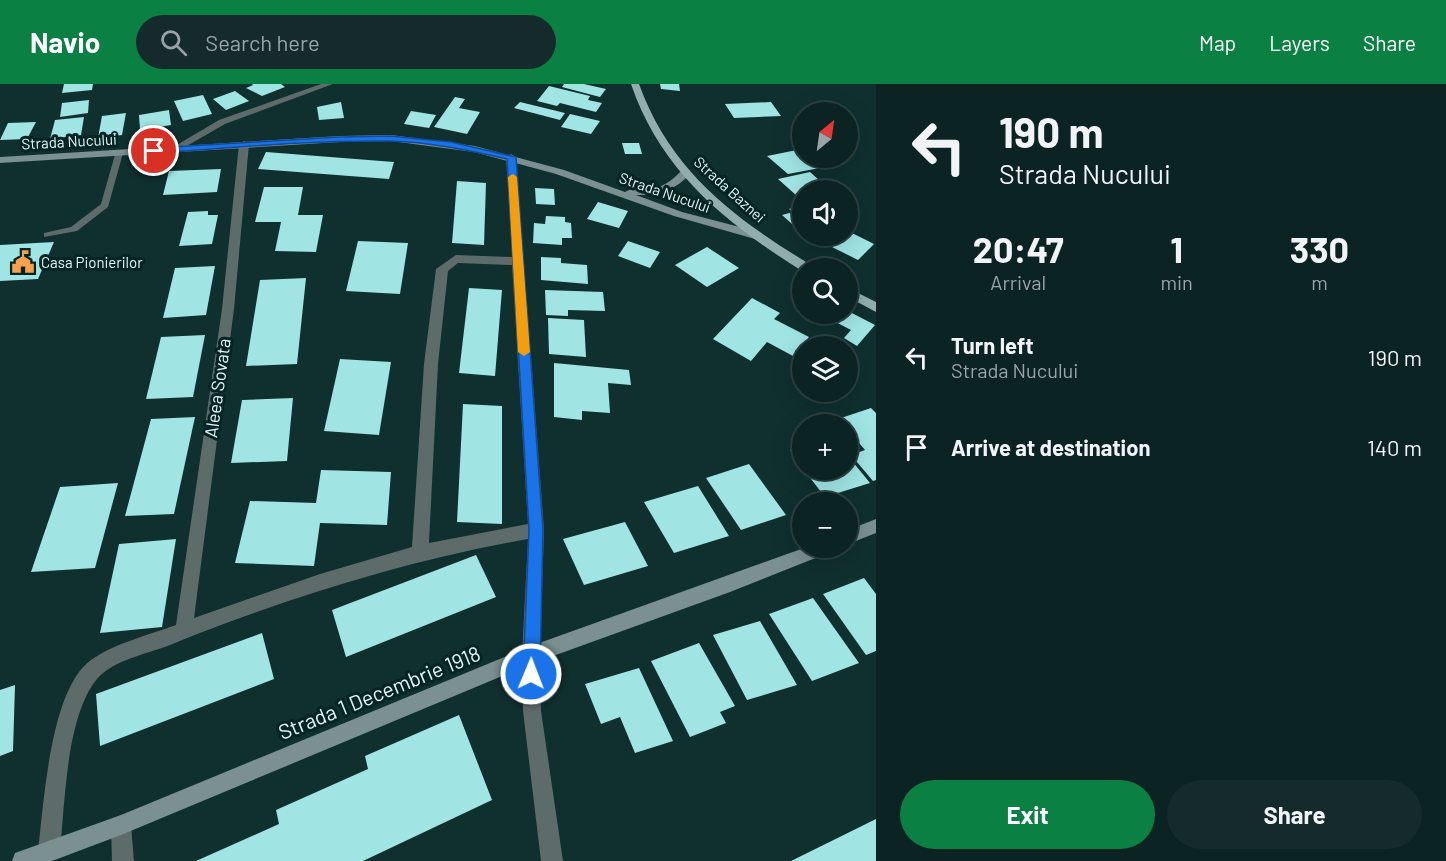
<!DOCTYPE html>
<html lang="en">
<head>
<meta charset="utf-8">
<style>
  body { margin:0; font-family:Barlow,sans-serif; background:#152b2b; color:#f1f3f6; height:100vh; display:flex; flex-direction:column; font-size:22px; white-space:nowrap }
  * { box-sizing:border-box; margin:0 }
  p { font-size:20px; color:#9aa4a6 }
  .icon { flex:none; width:33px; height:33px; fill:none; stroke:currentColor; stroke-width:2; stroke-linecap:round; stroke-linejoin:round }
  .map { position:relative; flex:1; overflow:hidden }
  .drawer { display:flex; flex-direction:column; background:#0c2323; width:570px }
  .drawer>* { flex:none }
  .banner { background:#0c2323; color:#f1f3f6; overflow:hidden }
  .needle { width:39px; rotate:29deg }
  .buttons { position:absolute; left:792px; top:18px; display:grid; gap:12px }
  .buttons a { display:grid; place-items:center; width:66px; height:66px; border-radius:50%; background:#0c2323; box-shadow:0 6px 24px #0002,0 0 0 2px #2c4041; font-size:30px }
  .pin { position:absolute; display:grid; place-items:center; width:51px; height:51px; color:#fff; margin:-26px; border:3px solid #fff; border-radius:50%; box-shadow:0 2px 6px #0007 }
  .me { position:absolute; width:66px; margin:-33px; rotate:1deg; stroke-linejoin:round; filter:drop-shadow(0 0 4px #0008) }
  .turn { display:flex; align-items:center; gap:21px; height:126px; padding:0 24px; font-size:27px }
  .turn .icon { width:78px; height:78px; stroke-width:2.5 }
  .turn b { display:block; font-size:42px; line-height:51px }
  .eta { display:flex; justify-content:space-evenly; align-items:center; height:102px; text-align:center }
  .eta b { font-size:36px; font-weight:700; line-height:42px }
  .primary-button { display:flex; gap:12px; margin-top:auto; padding:12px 24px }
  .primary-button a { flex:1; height:69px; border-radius:36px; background:#0b8043; color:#fff; font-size:24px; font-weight:700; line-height:69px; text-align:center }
  .primary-button a+a { background:#152b2b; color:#f1f3f6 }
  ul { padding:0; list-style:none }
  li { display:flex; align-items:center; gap:18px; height:90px; padding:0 24px }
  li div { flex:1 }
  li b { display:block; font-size:22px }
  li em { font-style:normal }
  header { display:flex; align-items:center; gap:36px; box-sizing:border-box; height:84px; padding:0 30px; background:#0b8043; color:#fff }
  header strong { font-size:28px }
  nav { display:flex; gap:33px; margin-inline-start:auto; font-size:21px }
  .search { width:420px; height:54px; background:#152b2b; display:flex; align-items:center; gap:15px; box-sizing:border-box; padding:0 21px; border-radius:33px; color:#9aa4a6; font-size:22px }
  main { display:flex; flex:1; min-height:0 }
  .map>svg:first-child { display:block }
</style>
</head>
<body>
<header>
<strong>Navio</strong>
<div class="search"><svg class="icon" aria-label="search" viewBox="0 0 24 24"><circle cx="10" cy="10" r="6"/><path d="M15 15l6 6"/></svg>Search here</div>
<nav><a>Map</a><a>Layers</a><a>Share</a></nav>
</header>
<main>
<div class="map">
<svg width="876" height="777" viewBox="0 0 876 777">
  <rect width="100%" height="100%" fill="#102f2f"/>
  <g fill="#a0e4e4">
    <path d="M64,0H93L92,6L62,9Z"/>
    <path d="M252,0H281L285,3L262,12L246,4L253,1Z"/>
    <path d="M564,0H584L606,5L600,13L562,3Z"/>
    <path d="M660,0H679L680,7L661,5Z"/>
    <path d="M549,2L590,12L588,16L602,19L596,28L560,19L557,22L537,17Z"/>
    <path d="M235,7L249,17L226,26L213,15Z"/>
    <path d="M203,11L212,30L183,37L174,17Z"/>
    <path d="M455,13L465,15L459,24L480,28L467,50L434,43Z"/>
    <path d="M89,16L88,29L60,33L62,19Z"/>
    <path d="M341,18L344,34L319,36L317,23Z"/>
    <path d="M520,18L565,29L560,36L514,24Z"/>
    <path d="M771,18L781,32L734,34L725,20Z"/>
    <path d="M169,26L171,41L140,46L139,31Z"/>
    <path d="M411,27L436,31L429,44L404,40Z"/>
    <path d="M126,29L122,51L98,54L102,32Z"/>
    <path d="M570,30L600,37L591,50L561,43Z"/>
    <path d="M84,33L81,51L50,55L55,36Z"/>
    <path d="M36,38L27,55L0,56L8,39Z"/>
    <path d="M622,59H639L642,70H625Z"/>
    <path d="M802,65V74H814L825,83L788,90L767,72Z"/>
    <path d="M266,68L394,78L389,95L258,85Z"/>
    <path d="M221,85L217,108L163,111L169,87Z"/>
    <path d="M810,88L829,105L802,106V111L797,112L778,95Z"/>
    <path d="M457,97L486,99L484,161L452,159Z"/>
    <path d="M264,103H303L298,131H323L316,168L275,167L281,138H255Z"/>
    <path d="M535,104L554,105L555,121L536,120Z"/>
    <path d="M598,118L628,127L619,144L587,135Z"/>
    <path d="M802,121V149L782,131L793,128L789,125Z"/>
    <path d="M208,127V131H218L212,160L179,162L188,128Z"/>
    <path d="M546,132L565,133V138L571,139L572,154H562V161L533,159L534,139L545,140Z"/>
    <path d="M848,147L874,160L858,176L822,158L829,152H848Z"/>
    <path d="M358,157L408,159L400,210L346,207Z"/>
    <path d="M628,157L660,168L650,184L618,172Z"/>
    <path d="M54,158L38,195L0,197V161Z"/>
    <path d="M707,163L739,184L707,203L675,181Z"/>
    <path d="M541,173L561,174V179L587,181L588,200L541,196Z"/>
    <path d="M215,182L206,231L163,234L175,184Z"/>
    <path d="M306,194L297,280L246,282L260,196Z"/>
    <path d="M469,204L502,206L495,292L459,289Z"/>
    <path d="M545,206L603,208L605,227L568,226V232L546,231Z"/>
    <path d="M752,214L780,229L774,235L809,253L793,272L767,258L751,277L713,255Z"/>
    <path d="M848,227L875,241L857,262L844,254L851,246L828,234L832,230H848Z"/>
    <path d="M548,234L584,236L586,273L549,270Z"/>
    <path d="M205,251L193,313L146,315L161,253Z"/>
    <path d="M340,275L391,278L379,351L324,347Z"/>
    <path d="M554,279L629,286L631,301L608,299L610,329L582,327V336L554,333Z"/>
    <path d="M293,314L287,377L231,379L242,316Z"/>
    <path d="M463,320L502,322V440L457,438Z"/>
    <path d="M871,324L876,329V396L873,397L851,371L865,366L848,346V340H843L838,335Z"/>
    <path d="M195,333L174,430L125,432L151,335Z"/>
    <path d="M802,362V383L790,366Z"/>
    <path d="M848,372L870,399L825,413L804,386H848Z"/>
    <path d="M749,380L786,431L741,446L706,394Z"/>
    <path d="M321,386L391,388L387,441L320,439L314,482L235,479L250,417L316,419Z"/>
    <path d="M118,399L95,484L31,488L60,403Z"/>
    <path d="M698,402L729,452L674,469L644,418Z"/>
    <path d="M625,438L648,482L584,501L563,455Z"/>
    <path d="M176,455L162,543L100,549L119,460Z"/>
    <path d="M476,471L496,513L346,573L332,526Z"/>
    <path d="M864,494L876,510V567L866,571L823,510Z"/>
    <path d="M813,514L859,579L812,597L769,530Z"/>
    <path d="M760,537L797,601L747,616L713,551Z"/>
    <path d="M262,549L274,595L100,662L96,610Z"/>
    <path d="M699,559L735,622L720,628L726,639L690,653L651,577Z"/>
    <path d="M639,584L673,657L635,669L620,633L601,640L585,600Z"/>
    <path d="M15,601L13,667L0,672V606Z"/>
    <path d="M459,631L492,716L363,777H196L279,740L276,726L368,685L365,672Z"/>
    <path d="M876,735V777H791Z"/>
  </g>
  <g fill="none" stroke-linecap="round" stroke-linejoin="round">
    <path fill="#5e6b6b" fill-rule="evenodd" d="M116,67L123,69L108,123L77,147L44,153V149L71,143L101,120Z"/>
    <g fill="#5e6b6b" fill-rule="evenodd">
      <path d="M321,0H333L225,40L178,67L170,65L219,36Z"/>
      <path d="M244,57L249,60L234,225L194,534L320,490L412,463L424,280L436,185L456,171L512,173L506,73L511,70L516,73L544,446L540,571L541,627L563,777H541L523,627L522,571L528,455C404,477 287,514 170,561C147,570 113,576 97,595C66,632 65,720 60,767L56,774L50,777L42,774L38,767C44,719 50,605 91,576C115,559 149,551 176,541L222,225L239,60ZM458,179L512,181L528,440L429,459L438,280L448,187Z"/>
      <path d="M121,731L128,734L131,741L134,777H112L111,741L114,734Z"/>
    </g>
    <g fill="#7b9090" fill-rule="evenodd">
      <path d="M391,51L475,62L564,86L625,108C631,104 637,105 644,105C661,105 671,98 682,86H690V90C674,107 658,112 636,111L682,128L759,148L761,151L755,155L674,132L556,90L474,68L391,57L340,58L0,79V73L340,52Z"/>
      <path d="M876,435V449L848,460V446Z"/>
      <path d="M804,464H830L828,469L730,508L531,580L121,751L52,777H12L15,769L121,731L531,562Z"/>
    </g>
    <g fill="#91adad" fill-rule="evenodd">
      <path d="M631,0H639C671,88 734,134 811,181L813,184H802V187C726,139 661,88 631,0Z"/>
      <path d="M848,204L876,218V228L848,213Z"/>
    </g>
  </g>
  <path fill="#1a73e8" stroke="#114b97" stroke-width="1.5" d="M390,52L451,58L516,73L543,446L540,590L537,596L531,598L526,596L523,590L529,446L507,75C468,66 429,58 389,57C310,56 232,64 154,69L149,67L154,64L340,53Z"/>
  <path fill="#f59e0b" d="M513,90L517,93L530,268L524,272L518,268L508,93Z"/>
  <defs>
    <g id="civic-bare" transform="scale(1.8)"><path d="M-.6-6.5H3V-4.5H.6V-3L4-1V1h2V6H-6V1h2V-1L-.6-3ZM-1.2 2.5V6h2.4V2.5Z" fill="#f9a04c" stroke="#052525" stroke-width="2.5" paint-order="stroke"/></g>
  </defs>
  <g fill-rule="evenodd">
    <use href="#civic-bare" x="23" y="178"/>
  </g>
  <g text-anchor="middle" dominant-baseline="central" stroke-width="6" stroke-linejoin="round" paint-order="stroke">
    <g font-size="15" fill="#e4f5f5" stroke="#052525">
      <text transform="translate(69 57) rotate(-3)">Strada Nucului</text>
      <text transform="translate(730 105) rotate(42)">Strada Baznei</text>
      <text transform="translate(665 108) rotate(19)">Strada Nucului</text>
    </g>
    <g font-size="15" fill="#e4f5f5" stroke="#052525" text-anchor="start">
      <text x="41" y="178">Casa Pionierilor</text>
    </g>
    <g font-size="18" fill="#e4f5f5" stroke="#052525">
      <text transform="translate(217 304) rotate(-82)">Aleea Sovata</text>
    </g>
    <g font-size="21" fill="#e4f5f5" stroke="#052525">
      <text transform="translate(379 608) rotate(-22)">Strada 1 Decembrie 1918</text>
    </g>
  </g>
</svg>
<div class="buttons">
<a><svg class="needle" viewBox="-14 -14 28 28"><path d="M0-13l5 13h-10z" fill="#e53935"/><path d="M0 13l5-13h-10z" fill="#9aa4a6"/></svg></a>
<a><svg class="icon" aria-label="sound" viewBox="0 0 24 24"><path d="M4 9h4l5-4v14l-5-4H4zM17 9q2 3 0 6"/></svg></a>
<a><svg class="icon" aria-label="search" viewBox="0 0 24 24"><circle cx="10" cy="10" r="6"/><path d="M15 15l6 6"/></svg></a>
<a><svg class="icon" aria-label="layers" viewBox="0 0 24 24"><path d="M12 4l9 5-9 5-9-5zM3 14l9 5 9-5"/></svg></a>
<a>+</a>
<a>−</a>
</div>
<div class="pin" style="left:154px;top:67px;background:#d93025"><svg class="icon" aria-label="arrive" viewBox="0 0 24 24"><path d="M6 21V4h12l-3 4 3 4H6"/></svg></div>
<svg class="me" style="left:531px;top:590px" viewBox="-20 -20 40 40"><circle r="17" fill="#1a73e8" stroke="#fff" stroke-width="3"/><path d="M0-11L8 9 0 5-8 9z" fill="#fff"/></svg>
</div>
<section class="drawer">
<div class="banner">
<div class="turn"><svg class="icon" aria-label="left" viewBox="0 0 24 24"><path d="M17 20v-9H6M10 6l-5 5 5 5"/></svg><div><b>190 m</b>Strada Nucului</div></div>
</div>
<div class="eta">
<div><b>20:47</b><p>Arrival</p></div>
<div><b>1</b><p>min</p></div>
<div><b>330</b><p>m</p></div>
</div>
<ul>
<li><svg class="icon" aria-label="left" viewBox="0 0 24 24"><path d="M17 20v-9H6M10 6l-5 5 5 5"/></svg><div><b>Turn left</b><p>Strada Nucului</p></div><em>190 m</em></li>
<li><svg class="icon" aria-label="arrive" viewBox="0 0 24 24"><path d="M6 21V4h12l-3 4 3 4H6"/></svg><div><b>Arrive at destination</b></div><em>140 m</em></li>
</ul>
<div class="primary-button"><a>Exit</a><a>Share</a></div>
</section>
</main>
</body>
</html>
